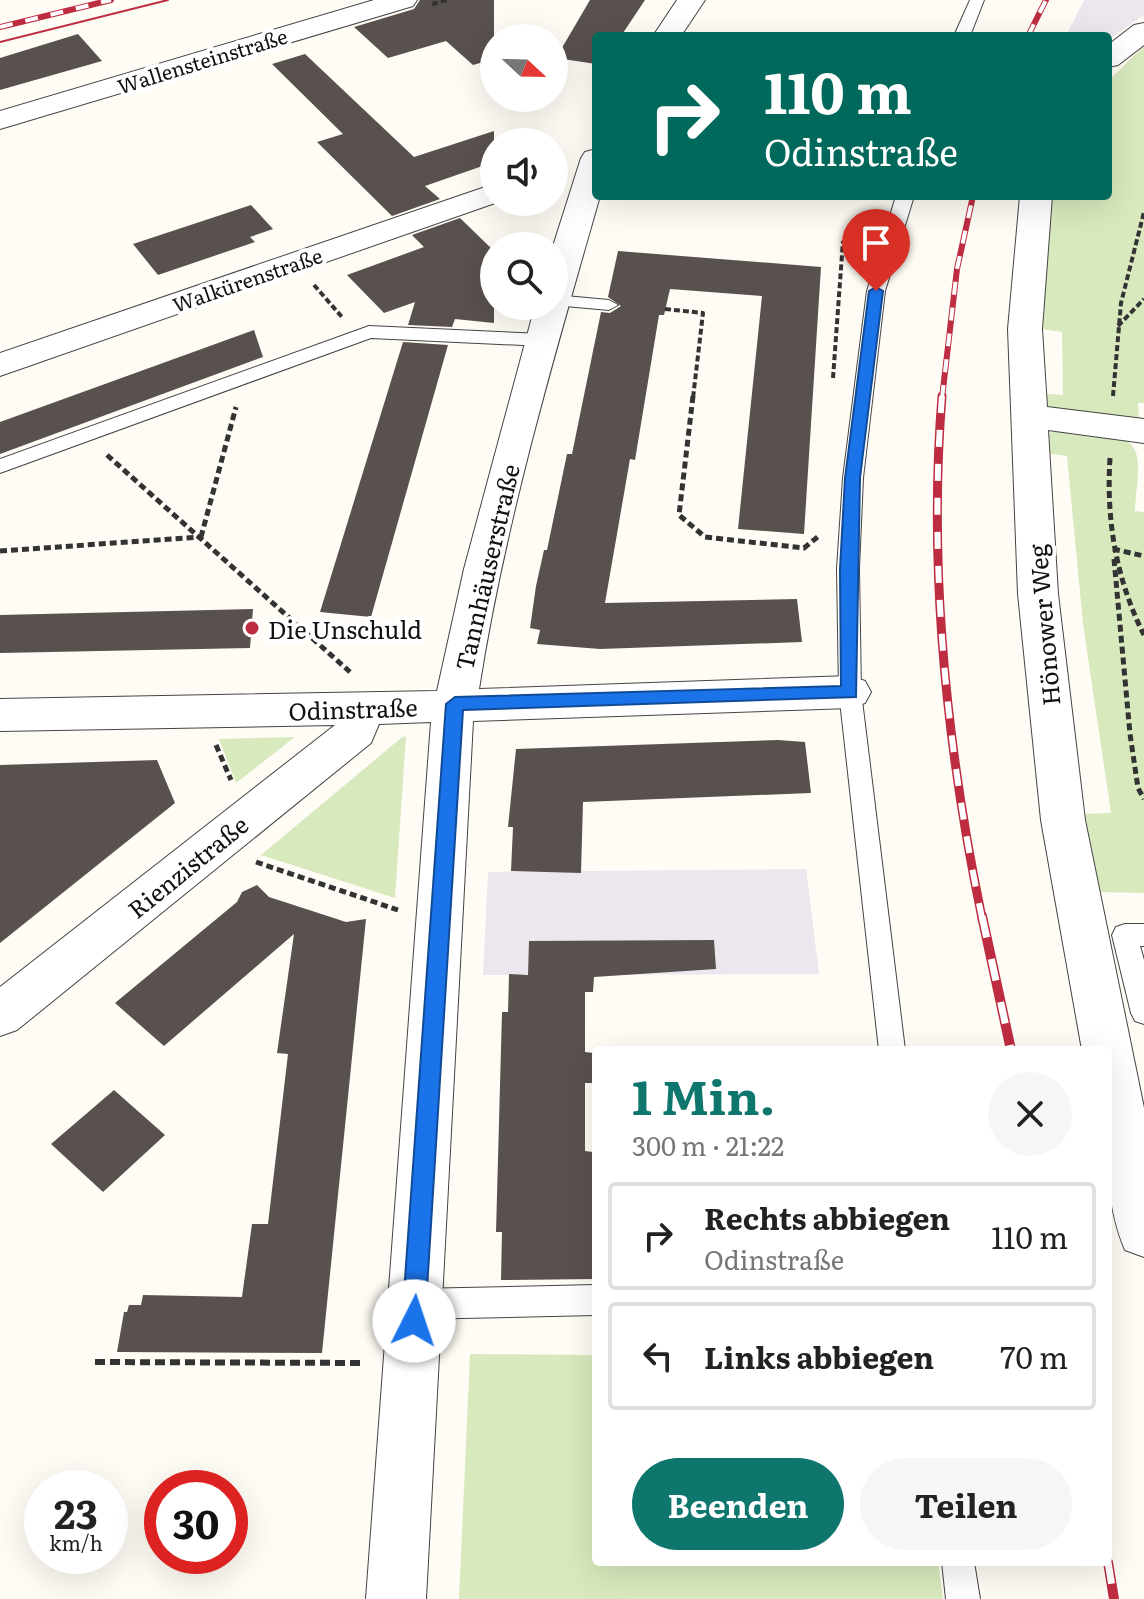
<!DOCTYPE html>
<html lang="de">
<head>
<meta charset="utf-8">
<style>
  body { margin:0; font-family:Literata,serif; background:#f6f6f6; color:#222; height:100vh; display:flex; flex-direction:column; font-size:30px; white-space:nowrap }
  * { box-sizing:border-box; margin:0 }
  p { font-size:26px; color:#767676 }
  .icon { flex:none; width:44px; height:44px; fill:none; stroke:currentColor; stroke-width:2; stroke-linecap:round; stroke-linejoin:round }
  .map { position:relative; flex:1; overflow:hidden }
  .sheet { position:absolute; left:592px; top:1046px; width:520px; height:520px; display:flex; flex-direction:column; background:#fff; border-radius:8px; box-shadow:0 8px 32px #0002 }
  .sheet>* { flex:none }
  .banner { position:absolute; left:592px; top:32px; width:520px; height:168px; border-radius:8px; box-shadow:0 8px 32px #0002; background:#00695c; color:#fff; overflow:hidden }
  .needle { width:52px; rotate:112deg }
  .controls { position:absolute; left:480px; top:24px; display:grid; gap:16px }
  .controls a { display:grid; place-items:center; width:88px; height:88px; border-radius:50%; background:#fff; box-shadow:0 8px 32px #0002; font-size:40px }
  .speed { position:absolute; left:24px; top:1470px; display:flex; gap:16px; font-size:40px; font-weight:700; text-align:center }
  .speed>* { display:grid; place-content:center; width:104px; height:104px; border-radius:50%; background:#fff; box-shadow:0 8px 32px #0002; line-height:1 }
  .speed small { font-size:20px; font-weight:400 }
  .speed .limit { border:12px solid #d22; background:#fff; color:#111 }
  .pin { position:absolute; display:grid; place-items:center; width:68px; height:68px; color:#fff; margin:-82px -34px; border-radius:50% 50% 50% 0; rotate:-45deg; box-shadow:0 0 8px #0007 }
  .pin .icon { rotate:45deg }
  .me { position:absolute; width:88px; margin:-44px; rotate:4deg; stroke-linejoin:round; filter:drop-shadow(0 0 6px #0008) }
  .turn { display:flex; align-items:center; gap:28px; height:168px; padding:0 40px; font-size:36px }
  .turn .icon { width:104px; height:104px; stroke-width:2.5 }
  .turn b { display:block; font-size:56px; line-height:68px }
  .round { display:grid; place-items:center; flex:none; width:84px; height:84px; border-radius:42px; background:#f6f6f6 }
  .head { display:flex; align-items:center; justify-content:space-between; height:136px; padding:0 40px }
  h1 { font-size:48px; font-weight:700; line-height:60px; color:#0f766e }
  .action { display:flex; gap:16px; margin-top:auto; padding:16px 40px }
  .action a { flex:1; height:92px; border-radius:48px; background:#0f766e; color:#fff; font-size:32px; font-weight:700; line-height:92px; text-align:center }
  .action a+a { background:#f6f6f6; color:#222 }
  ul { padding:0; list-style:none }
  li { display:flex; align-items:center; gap:24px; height:108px; margin:0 16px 12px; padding:0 24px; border:4px solid #e0e0e0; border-radius:8px }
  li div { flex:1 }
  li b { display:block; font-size:30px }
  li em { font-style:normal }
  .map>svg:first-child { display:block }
</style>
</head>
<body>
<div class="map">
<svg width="1144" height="1599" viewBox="0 0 1144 1599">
  <rect width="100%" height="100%" fill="#fffcf5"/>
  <g fill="#ede6ee">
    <path d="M1084,0H1144V15L1108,40V36H1066Z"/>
    <path d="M806,869L819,974L483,975L488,872Z"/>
  </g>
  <g fill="#d8e9be">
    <path d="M1144,46V403H1138L1139,423L1052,411L1038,393L1063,395L1062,332L1040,329L1052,196H1108V81Z"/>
    <path d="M1053,432C1075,433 1127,425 1136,453C1141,468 1135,495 1135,511L1144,512V893L1097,892L1080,814L1111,813L1083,624L1067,456L1044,453L1046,434Z"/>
    <path d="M406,736L395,898L261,855L401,738Z"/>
    <path d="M295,737L236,783L219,739Z"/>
    <path d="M470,1354L596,1355V1562H938L943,1599H459Z"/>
  </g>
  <g fill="#59514d">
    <path d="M420,0H494V59L473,65L446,41L388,58L354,27L414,9Z"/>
    <path d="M590,0H645L621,36H596V64L556,58Z"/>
    <path d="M78,34L102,61L0,90V58Z"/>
    <path d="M305,54L414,157L494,131V162L425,186L440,199L392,216L317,142L343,134L272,64Z"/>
    <path d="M251,205L273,229L250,237L255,242L158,275L133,244Z"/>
    <path d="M460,218L494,251V323L455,319L452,327L408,325L415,302L384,313L347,275L424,247L412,235Z"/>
    <path d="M618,251L821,267L804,534L738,529L762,296L670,289L664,315H659L635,460L630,459L605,603L797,599L802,642L600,649L537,644L540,630L530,628L536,586L544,550H547L567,454H572L601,312L610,313L621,306L608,297Z"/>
    <path d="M254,330L263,357L0,454V422Z"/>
    <path d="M403,342L448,345L371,617L320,612Z"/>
    <path d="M253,609L250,648L0,653V615Z"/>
    <path d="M778,740L805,742L811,793L583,802L581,873L511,871L513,827H508L516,749Z"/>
    <path d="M157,760L175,803L0,943V765Z"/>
    <path d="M257,885L269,897L346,922L366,919L322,1353L117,1352L124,1312H127L129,1305H141L143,1295L242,1297L252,1224H268L288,1054L277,1053L294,934L164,1046L115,1003L237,902L242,892Z"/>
    <path d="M714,940L716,969L594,977L593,992H585V1052L594,1053V1083H585V1151L593,1152L596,1279L501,1280L502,1232H496L502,1012H508L509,974L528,975L529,941Z"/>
    <path d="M114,1090L165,1135L103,1192L51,1144Z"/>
  </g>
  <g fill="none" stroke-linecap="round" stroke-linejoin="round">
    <g stroke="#444" stroke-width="2">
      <g id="lane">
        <path d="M970,0H984L970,36H954Z"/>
        <path d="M896,196H914L885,291L863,478L859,569L861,692L905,1050H879L839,692L837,569L843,478L867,291Z"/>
        <path d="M554,295L609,300L618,305L609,310L554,305Z"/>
        <path d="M369,326L543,334L552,340L543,346L371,338L0,473V459Z"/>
        <path d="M1125,924H1144V946H1140L1144,960V1024L1135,1021L1131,1013L1112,935L1116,927Z"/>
        <path d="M596,1285V1315L415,1319L404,1314L400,1304L404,1294L415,1289Z"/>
        <path d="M942,1562H974L980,1599H946Z"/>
      </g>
    </g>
    <g stroke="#444" stroke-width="2">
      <g id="street">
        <path d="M374,0H417L413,6L0,129V111Z"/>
        <path d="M677,0H705L681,36H653Z"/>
        <path d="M1144,23V45L1118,65L1108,67V45L1134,25Z"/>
        <path d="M596,149V196H600C554,357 505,522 479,689L850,676L865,681L871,692L865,703L850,708L473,721L426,1599H366L431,722L379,724L371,743L17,1030L0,1036V987L335,725L0,731V699L437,691L464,569L535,306H554L553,246L581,158L585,152Z"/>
        <path d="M494,184V202H498L0,376V353Z"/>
        <path d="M1020,196H1052L1042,329L1047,407L1144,419V443L1048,430L1058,594L1085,820L1144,1108V1257L1125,1250C1099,1189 1108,1115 1108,1050H1082L1041,820L1018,594L1008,329Z"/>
      </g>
    </g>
    <g stroke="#333" stroke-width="4" stroke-dasharray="6 3" stroke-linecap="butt">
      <path d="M432,4L447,0"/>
      <path d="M314,285L342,317"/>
      <path d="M665,309L703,313L693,398"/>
      <path d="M1118,326L1144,299"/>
      <path d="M833,378L843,241"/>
      <path d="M1113,396L1121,303L1144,212"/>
    </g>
    <g stroke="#333" stroke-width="5" stroke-dasharray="7 4" stroke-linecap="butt">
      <path d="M693,396L679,515L705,537L804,548L820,535"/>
      <path d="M107,455L350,672"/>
      <path d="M1110,458C1106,520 1116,579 1144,635"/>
      <path d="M201,537L236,407"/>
      <path d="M1113,549L1144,556"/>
      <path d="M0,551L200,537"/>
      <path d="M1114,559L1130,734L1138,788L1144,799"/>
      <path d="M216,745L231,780"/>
      <path d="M256,862L398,910"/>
    </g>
    <path stroke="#333" stroke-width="6" stroke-dasharray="10 5" stroke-linecap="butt" d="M95,1362L365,1363"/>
    <use href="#lane" fill="#fff" fill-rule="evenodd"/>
    <use href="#street" fill="#fff" fill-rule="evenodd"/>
    <path stroke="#bd2c40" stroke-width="2" d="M0,42L168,0"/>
    <g stroke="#bd2c40" stroke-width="6">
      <g id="rail-far2">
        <path d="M0,27L111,0"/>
        <path d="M1028,36L1046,0"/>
        <path d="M942,398L957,269L973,196"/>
      </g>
    </g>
    <g stroke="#bd2c40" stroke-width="9">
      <path id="rail-far1" d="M942,396C928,569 947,749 982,918"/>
    </g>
    <g stroke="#bd2c40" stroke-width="10">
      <g id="rail">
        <path d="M982,916L1011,1050"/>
        <path d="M1108,1562L1114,1599"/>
      </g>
    </g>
    <use href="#rail-far2" stroke="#fff" stroke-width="4" stroke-dasharray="13" stroke-linecap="butt"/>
    <use href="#rail-far1" stroke="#fff" stroke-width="6" stroke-dasharray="17" stroke-linecap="butt"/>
    <use href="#rail" stroke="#fff" stroke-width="7" stroke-dasharray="22" stroke-linecap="butt"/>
  </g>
  <path fill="#1a73e8" stroke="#114b97" stroke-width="2" d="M876,287L883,291L860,478L856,697L463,710L425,1321L422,1329L414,1333L406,1329L402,1321L446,704L455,697L841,686L840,569L845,478L869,291Z"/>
  <circle fill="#bd2c40" stroke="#fff" stroke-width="3" cx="252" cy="628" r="8"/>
  <g text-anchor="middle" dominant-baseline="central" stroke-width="8" stroke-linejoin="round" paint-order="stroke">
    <g font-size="20" fill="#111" stroke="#fff">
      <text transform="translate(202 60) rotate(-17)">Wallensteinstraße</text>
      <text transform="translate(247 279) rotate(-19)">Walkürenstraße</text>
    </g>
    <g font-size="24" fill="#111" stroke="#fff">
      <text transform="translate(486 567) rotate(-77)">Tannhäuserstraße</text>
      <text transform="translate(1043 625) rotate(-95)">Hönower Weg</text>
      <text transform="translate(353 708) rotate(-2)">Odinstraße</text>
      <text transform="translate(187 866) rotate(-39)">Rienzistraße</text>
    </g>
    <g font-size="24" fill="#111" stroke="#fff" text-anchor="start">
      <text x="268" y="628">Die Unschuld</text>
    </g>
  </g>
</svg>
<div class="controls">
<a><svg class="needle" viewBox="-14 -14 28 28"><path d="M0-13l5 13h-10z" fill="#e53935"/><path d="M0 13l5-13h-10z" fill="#767676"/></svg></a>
<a><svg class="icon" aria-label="sound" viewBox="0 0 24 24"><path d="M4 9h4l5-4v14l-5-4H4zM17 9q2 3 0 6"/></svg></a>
<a><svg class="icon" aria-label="search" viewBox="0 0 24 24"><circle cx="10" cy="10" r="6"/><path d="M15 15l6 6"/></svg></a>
</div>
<div class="speed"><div>23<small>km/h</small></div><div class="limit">30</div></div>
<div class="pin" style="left:876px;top:291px;background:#d93025"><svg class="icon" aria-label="arrive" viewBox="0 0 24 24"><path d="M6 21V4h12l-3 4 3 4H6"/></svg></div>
<svg class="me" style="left:414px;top:1321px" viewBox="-20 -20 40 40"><circle r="19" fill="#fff"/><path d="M0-13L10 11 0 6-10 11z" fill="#1a73e8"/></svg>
<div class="banner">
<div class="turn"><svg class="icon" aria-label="right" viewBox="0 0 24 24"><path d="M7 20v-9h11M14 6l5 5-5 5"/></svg><div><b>110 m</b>Odinstraße</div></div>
</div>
<section class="sheet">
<div class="head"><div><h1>1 Min.</h1><p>300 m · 21:22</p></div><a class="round"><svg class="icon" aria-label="close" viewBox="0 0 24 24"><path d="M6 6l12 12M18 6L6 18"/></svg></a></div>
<ul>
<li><svg class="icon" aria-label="right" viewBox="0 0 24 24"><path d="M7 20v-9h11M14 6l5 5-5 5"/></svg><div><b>Rechts abbiegen</b><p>Odinstraße</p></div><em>110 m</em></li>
<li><svg class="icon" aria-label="left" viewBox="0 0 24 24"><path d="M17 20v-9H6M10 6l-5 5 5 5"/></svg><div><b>Links abbiegen</b></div><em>70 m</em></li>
</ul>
<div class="action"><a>Beenden</a><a>Teilen</a></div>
</section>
</div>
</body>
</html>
